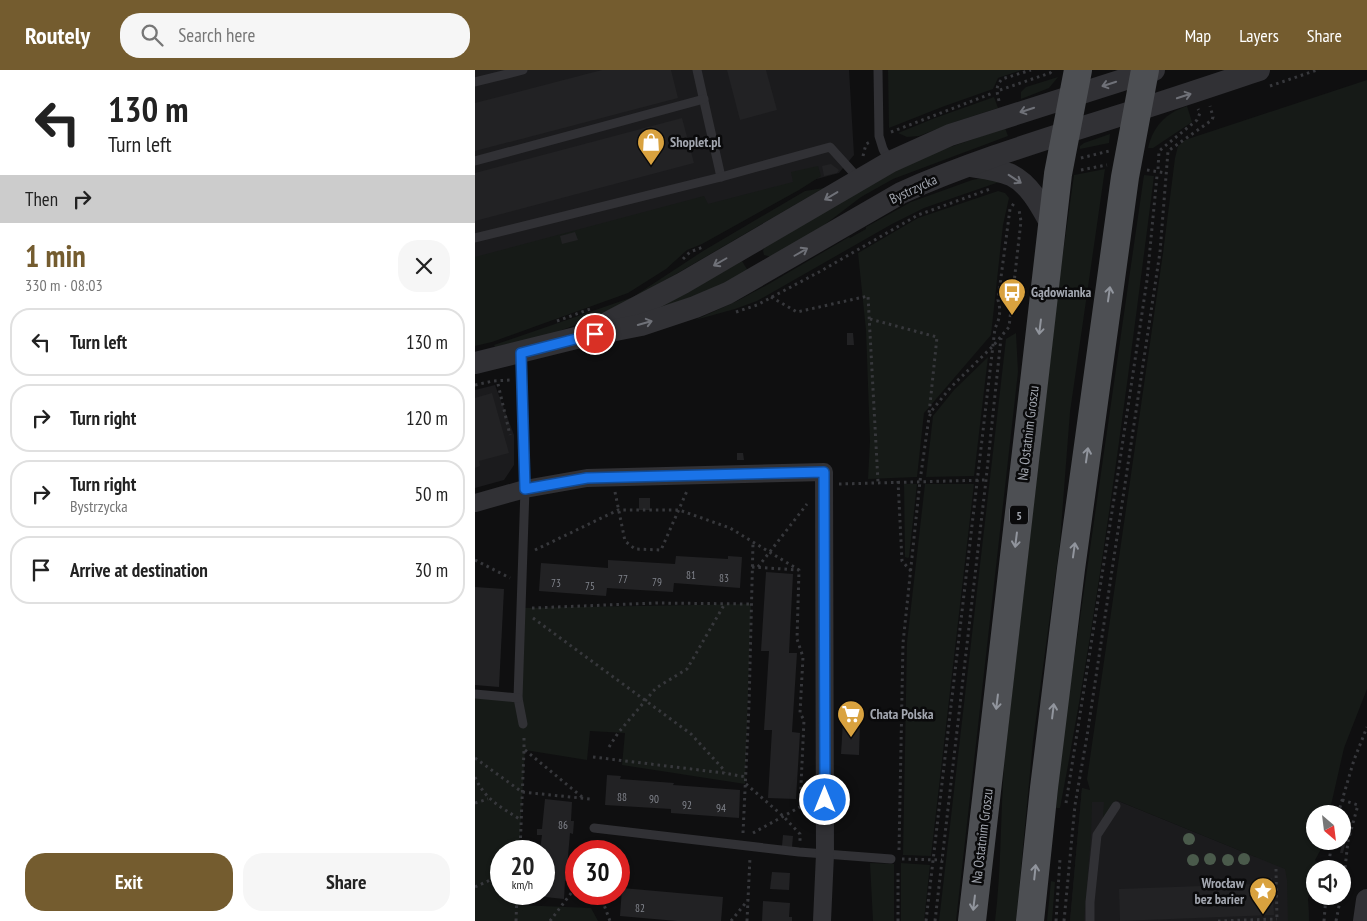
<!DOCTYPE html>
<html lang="en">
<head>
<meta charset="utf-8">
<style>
  body { margin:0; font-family:"PT Sans Narrow",sans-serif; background:#f6f6f6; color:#222; height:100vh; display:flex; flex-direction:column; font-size:19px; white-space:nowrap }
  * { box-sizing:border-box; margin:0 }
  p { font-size:16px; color:#767676 }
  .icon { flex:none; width:28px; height:28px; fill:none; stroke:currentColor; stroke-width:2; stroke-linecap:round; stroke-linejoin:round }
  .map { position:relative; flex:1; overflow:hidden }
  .sheet { display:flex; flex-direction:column; background:#fff; width:475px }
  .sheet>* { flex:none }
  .banner { background:#fff; color:#222; overflow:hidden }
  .needle { width:32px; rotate:152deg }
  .buttons { position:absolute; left:831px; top:735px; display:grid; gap:10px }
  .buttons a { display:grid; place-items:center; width:45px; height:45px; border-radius:50%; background:#fff; box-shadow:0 1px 4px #0004; font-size:25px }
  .speed { position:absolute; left:15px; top:770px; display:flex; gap:10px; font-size:25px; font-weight:700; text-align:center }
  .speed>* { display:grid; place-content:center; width:65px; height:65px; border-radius:50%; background:#fff; box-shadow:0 1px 4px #0004; line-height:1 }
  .speed small { font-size:12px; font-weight:400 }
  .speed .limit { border:8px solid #d22; background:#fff; color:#111 }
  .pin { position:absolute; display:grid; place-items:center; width:42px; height:42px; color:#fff; margin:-21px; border:2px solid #fff; border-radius:50%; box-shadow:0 1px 5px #0007 }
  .me { position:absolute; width:55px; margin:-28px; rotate:0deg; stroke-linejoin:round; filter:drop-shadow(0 0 4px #0008) }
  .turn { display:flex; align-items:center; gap:18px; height:105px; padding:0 25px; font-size:22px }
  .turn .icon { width:65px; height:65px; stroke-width:2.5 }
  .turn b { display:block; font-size:35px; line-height:42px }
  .then { display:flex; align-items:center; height:48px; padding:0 25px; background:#0003; gap:10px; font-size:19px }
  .round { display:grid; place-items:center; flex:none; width:52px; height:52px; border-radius:20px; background:#f6f6f6 }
  .headline { display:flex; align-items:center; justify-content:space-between; height:85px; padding:0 25px }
  h1 { font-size:30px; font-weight:700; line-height:38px; color:#745c2f }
  .cta { display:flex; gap:10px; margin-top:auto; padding:10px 25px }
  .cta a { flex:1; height:58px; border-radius:20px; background:#745c2f; color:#fff; font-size:20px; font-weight:700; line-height:58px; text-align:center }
  .cta a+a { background:#f6f6f6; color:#222 }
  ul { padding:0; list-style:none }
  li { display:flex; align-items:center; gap:15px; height:68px; margin:0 10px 8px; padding:0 15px; border:2px solid #e0e0e0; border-radius:20px }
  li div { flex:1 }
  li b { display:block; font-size:19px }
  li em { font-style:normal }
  header { display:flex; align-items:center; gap:30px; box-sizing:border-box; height:70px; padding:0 25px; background:#745c2f; color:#fff }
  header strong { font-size:24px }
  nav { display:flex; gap:28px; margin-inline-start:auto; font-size:18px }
  .search { width:350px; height:45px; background:#f6f6f6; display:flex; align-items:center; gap:12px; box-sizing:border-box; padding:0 18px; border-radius:20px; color:#767676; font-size:19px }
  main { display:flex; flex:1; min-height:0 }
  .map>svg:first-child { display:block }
</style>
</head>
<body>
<header>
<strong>Routely</strong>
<div class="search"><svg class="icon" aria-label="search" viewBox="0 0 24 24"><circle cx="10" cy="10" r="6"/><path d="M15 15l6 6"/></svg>Search here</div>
<nav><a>Map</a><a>Layers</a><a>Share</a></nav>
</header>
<main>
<section class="sheet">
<div class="banner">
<div class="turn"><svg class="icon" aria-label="left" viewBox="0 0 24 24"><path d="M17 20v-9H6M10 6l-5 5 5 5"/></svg><div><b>130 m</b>Turn left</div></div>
<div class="then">Then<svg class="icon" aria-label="right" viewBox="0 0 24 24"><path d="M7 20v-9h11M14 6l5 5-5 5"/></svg></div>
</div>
<div class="headline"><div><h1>1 min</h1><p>330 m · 08:03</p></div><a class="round"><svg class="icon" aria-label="close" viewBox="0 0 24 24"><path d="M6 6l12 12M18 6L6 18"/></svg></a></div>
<ul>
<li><svg class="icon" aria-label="left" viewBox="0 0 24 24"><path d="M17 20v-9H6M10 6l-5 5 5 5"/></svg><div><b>Turn left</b></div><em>130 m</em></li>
<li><svg class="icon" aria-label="right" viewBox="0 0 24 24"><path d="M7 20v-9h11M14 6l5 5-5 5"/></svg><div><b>Turn right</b></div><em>120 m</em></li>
<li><svg class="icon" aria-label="right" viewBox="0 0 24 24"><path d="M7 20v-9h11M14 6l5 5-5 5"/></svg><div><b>Turn right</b><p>Bystrzycka</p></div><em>50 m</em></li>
<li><svg class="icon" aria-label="arrive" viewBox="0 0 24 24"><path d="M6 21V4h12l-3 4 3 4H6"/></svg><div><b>Arrive at destination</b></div><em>30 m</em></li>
</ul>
<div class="cta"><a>Exit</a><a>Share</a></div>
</section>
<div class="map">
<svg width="892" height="851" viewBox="0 0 892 851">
  <rect width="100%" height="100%" fill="#0f0f10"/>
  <g fill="#1b1b1d">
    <path d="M0,0H374L379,85L364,103L0,200Z"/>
    <path d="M20,315L39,365V395L29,410L0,418V320Z"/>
    <path d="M607,718L631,726L781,787L840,790L833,829L834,851H595Z"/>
  </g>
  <g fill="#161a17">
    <path d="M413,0H547L523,8L518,19L467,37L414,58Z"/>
    <path d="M583,7L574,18L546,29V22L551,17Z"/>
    <path d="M892,10V619L869,678L854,744H840V771H847L845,781L840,790L841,792H850L849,799H840V826L835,819L833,829L834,851H813L812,810L810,799L641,730L630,748H628L629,732H617L616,764L609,851H595L607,718L615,720L612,709L688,183L700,88L703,76L710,70Z"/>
    <path d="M519,27L523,38L480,52L444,66L432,67L423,63L460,48Z"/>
    <path d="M712,36L717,52L678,78H673C678,56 691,43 712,36Z"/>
    <path d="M530,58L533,66L418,109L386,127L344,159L297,187L289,185L288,181L289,177L422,100L461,82Z"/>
    <path d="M635,64L634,73L605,79V76L609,73Z"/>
    <path d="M343,96L346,106L324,120L227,174L212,180L191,199L153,223L17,272L0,276V187L229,126L233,134L318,112L316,102Z"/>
    <path d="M630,99L595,342L585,472L558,671L541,851H520C527,796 525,740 530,685L585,205L599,105Z"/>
    <path d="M669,105L679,106C652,317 625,529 585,738H581L590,652Z"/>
    <path d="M507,108L527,111L449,138L417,154L282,231L260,239L220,250L262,231L292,215L374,167L375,168L391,159V157L436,132L497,110Z"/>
    <path d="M349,118L158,229L106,253L76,264L20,277L19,275L158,227L228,181L330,121Z"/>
    <path d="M523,121L530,123L534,128L528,155L516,265L449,343L442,407L393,409L395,371L391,260L383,183L443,148Z"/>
    <path d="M267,191L273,201L241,218L180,240Z"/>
    <path d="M541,263L543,302L481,851H464L531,269Z"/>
    <path d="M513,287L499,406L451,407L458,346L479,320Z"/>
    <path d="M429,414H442L434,487L433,488L430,487Z"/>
    <path d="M450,414H499L456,786L428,785L432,572Z"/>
    <path d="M276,534L270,714L147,695L150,663L115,661L112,690L50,680L44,781H26V824H42V835L116,838L123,851H0V624L43,628L46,538Z"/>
    <path d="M395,793L419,794V851H398Z"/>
    <path d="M426,793L455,795L449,851H426Z"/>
    <path d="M576,811L580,812L577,851H572Z"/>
  </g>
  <g fill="#222224">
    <path d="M127,0H196L203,28L0,81V33Z"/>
    <path d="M252,0H291L302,40L265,50Z"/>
    <path d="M207,48L219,93L0,151V103Z"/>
    <path d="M356,94L364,100L362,103L349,106L347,96Z"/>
    <path d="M100,162L103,170L87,174L85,166Z"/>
    <path d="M372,263H378L379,275H372Z"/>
    <path d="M17,323L34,383L4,391L5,396L0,398V328Z"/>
    <path d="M262,383H268L269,390H262Z"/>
    <rect x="164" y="428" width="11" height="12"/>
    <path d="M201,486L253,489V486L267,487L265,518L199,513L198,522L132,518L131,526L64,521L66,493L133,498V490L200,494Z"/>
    <path d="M291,502L318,504L314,583H322L317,662L325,663L321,729L293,728L297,660H289L294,581H286Z"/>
    <path d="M0,517L29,519L24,617L0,615Z"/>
    <path d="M368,651L385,652L384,685L366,684Z"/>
    <path d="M132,705L146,706L145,709L199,713L198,715L265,720L264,748L196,743V739L130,735Z"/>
    <path d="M70,729L97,732L96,751H99L98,764L95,763L92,798L95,799L94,811H90L89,829L61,826L62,824H69V781H65L67,765H62V759H67Z"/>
    <path d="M308,765L318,766L317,777L307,776Z"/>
    <path d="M868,770H871L868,783H865Z"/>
    <path d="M297,802L315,803L314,820L295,819Z"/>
    <path d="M797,808L799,845L645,851L644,819L782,814L781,809Z"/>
    <path d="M147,818L248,827L246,851H202L145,846Z"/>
    <path d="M288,831L315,833L314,847H317V851H287Z"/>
  </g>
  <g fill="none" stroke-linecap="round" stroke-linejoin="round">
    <g stroke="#37383c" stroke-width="3" stroke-dasharray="2.5 4" stroke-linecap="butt">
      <path d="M795,16L842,0"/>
      <path d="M525,20L575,3L578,0"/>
      <path d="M524,31C522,22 520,17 527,9L556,0"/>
      <path d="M416,62L518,23"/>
      <path d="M388,86L391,74L395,72"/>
      <path d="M606,88L634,81"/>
      <path d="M683,99L684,81L722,50L725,43L723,39"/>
      <path d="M606,100L632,95"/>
      <path d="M672,100L691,103"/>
      <path d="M208,189L215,182L228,177"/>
      <path d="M296,227L322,242L393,226L403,412"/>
      <path d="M261,242L282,235L344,202L443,145L515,119"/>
      <path d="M395,249L462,267L454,344"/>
      <path d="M82,251L118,238"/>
      <path d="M23,314L35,365"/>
      <path d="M0,315L18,311L35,310"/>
      <path d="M423,411L427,491L436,501"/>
      <path d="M364,414L511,410"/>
      <path d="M140,422L150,471L160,479L186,480L212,421"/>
      <path d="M60,480L143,440H204L255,458L324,500L322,569L328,587L325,643L329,650L325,737L278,763"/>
      <path d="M0,490L35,508"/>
      <path d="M277,497L324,500"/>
      <path d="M283,497L332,434"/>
      <path d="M57,538L181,533L276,534"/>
      <path d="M58,548L216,664L249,700V703"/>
      <path d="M134,677L143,663L181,618L212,599L249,535"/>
      <path d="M50,680L107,727"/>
      <path d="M118,687L249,703L271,707"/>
      <path d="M0,688L47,722L115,729"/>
      <path d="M0,707C10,730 26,737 46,750"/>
      <path d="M271,714L308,746L325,764V772"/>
      <path d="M867,730L883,735"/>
      <path d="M0,733L13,729"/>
      <path d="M591,733L642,410L672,210L682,106"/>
      <path d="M863,744L879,690L892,657"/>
      <path d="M268,763L274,635L278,473"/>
      <path d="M424,780L428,573L445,411L454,347L458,339L476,317L518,276L534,257L546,151L544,140"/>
      <path d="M45,781L49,680V664"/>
      <path d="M427,789L467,790"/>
      <path d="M801,799L802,851"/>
      <path d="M853,799L857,771"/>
      <path d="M0,817L26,805"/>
      <path d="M868,817L873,771L883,735"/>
      <path d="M125,824L135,851"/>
      <path d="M41,851L42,824"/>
      <path d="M75,851L97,822L101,818"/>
      <path d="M256,851L273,830"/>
      <path d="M272,851L275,787"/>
      <path d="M423,851V799"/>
      <path d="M451,851L520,258C525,249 526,240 523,230L535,139L540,132"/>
      <path d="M460,851L511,410L526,268"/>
      <path d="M581,851L585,789"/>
      <path d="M589,851L600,735L612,666L685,182L693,81L737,50L738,47L735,36"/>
      <path d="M743,851L802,849"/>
      <path d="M849,851L851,826"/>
      <path d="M861,851L866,826"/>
    </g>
    <g stroke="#313135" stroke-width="9">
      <path d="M222,0L246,107"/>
      <path d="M403,0L404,66L408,79L415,92"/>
      <path d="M0,12L48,0"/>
      <path d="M0,91L229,29"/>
      <path d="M0,168L246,107L355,77L384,109"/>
      <path d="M46,283L50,419L43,628L48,654"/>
      <path d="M0,624L43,628"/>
      <path d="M119,758L324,782L416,789"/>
      <path d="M615,851V832L622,765L641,736"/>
    </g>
    <path stroke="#313135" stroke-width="18" d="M0,433L50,419L112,408L349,402L350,784L347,851"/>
    <g stroke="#313135" stroke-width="22">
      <path d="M495,96C508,98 524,100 536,105C556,115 567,138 577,156"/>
      <path d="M130,254L208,213L415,92L475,65L679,0"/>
      <path d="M0,293L105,267L166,255L220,237L253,223L426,123C495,92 568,70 640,47C689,32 736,16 784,0"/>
      <path d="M889,851L892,830"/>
    </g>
    <g stroke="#4d4f53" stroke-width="28">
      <path d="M497,851L583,104L603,0"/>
      <path d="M555,851L569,718L596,499L650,107L670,0"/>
    </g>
  </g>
  <g fill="#4a5a4b">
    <circle cx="714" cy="769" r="6"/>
    <circle cx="735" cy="789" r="6"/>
    <circle cx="769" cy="789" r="6"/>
    <circle cx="718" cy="790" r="6"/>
    <circle cx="753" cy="790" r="6"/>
  </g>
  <defs><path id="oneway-shaft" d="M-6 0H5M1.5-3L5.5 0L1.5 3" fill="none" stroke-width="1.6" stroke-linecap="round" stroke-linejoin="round" transform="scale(1.25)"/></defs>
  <g stroke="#6f7178">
    <use href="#oneway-shaft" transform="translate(634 14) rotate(162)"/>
    <use href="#oneway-shaft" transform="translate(709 26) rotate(-18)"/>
    <use href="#oneway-shaft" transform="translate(552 40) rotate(162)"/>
    <use href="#oneway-shaft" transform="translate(540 109) rotate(33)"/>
    <use href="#oneway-shaft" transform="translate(356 126) rotate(149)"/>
    <use href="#oneway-shaft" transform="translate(326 182) rotate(-30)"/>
    <use href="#oneway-shaft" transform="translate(245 192) rotate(150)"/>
    <use href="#oneway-shaft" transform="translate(170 253) rotate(-16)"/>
  </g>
  <g stroke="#91959d">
    <use href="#oneway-shaft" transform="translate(634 224) rotate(-82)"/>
    <use href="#oneway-shaft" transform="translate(565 257) rotate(97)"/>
    <use href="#oneway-shaft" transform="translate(612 385) rotate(-82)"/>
    <use href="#oneway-shaft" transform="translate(541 470) rotate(97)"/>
    <use href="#oneway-shaft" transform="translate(599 480) rotate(-82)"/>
    <use href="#oneway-shaft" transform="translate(522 632) rotate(97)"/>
    <use href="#oneway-shaft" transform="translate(578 641) rotate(-83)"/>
    <use href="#oneway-shaft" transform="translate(560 802) rotate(-84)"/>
    <use href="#oneway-shaft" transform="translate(499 833) rotate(97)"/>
  </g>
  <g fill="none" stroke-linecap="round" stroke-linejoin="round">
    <g stroke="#114b97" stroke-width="12">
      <path id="route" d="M120,264L46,283L50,419L112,408L349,402L350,730"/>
    </g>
    <use href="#route" stroke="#1a73e8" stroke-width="9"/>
  </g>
  <defs>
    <g id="shop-pin" transform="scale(1.4375)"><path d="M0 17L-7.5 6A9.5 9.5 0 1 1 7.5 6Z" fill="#d9a23f" stroke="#0a0a0b"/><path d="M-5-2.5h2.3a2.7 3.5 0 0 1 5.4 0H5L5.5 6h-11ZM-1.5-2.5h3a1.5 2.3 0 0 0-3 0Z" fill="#fff"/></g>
    <g id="bus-pin" transform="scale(1.4375)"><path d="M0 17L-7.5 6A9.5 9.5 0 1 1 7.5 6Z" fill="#d9a23f" stroke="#0a0a0b"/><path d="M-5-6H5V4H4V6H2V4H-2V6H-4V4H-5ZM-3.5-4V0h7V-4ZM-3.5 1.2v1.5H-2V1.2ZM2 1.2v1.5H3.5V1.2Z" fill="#fff"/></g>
    <g id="supermarket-pin" transform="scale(1.4375)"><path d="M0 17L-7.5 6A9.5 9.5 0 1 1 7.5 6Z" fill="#d9a23f" stroke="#0a0a0b"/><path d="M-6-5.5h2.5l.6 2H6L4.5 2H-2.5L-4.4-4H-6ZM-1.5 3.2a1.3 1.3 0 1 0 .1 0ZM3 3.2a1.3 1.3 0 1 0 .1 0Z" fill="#fff"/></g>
    <g id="sight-pin" transform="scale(1.4375)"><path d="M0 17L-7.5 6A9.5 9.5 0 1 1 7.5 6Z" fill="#d9a23f" stroke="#0a0a0b"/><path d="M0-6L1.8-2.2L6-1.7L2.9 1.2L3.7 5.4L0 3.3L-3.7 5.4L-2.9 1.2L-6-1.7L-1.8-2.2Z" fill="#fff"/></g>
  </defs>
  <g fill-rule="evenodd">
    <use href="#shop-pin" x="176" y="72"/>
    <use href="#bus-pin" x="537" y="222"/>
    <use href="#supermarket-pin" x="376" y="644"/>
    <use href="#sight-pin" x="788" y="821"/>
  </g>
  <g text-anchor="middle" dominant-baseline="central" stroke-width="5" stroke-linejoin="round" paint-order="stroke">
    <g font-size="11" fill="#81848c">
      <text x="216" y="505">81</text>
      <text x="249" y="508">83</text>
      <text x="148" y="509">77</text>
      <text x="182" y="512">79</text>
      <text x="81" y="513">73</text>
      <text x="115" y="516">75</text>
      <text x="147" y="727">88</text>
      <text x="179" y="729">90</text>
      <text x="212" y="735">92</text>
      <text x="246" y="738">94</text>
      <text x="88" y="755">86</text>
      <text x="165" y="838">82</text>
    </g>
    <rect fill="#0a0a0b" stroke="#74777e" stroke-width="1" x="535" y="435.5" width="18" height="19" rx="4"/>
    <g font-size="12" font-weight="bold" fill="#a2a6af">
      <text x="544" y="445">5</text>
    </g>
    <g font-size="14" font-weight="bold" fill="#a2a6af" stroke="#0a0a0b" text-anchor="start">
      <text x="195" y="72">Shoplet.pl</text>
      <text x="556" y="222">Gądowianka</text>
      <text x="395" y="644">Chata Polska</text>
      <text x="769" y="813" text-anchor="end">Wrocław<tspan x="769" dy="16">bez barier</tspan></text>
    </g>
    <g font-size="14" fill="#a2a6af" stroke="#0a0a0b">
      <text transform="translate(438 119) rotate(-25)">Bystrzycka</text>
      <text transform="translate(553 363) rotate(-83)">Na Ostatnim Groszu</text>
      <text transform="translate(507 766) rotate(-83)">Na Ostatnim Groszu</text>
    </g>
  </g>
</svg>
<div class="buttons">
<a><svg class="needle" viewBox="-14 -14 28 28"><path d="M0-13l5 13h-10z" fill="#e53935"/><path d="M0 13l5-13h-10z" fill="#767676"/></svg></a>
<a><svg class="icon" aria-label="sound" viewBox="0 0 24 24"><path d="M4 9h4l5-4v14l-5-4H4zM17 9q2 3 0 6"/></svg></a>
</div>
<div class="speed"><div>20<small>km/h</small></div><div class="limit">30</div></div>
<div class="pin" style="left:120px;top:264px;background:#d93025"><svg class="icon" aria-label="arrive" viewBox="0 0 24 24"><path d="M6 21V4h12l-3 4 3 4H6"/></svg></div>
<svg class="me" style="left:350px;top:730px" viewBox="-20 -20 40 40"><circle r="17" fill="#1a73e8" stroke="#fff" stroke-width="3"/><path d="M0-11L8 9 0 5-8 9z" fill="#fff"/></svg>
</div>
</main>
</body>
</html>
